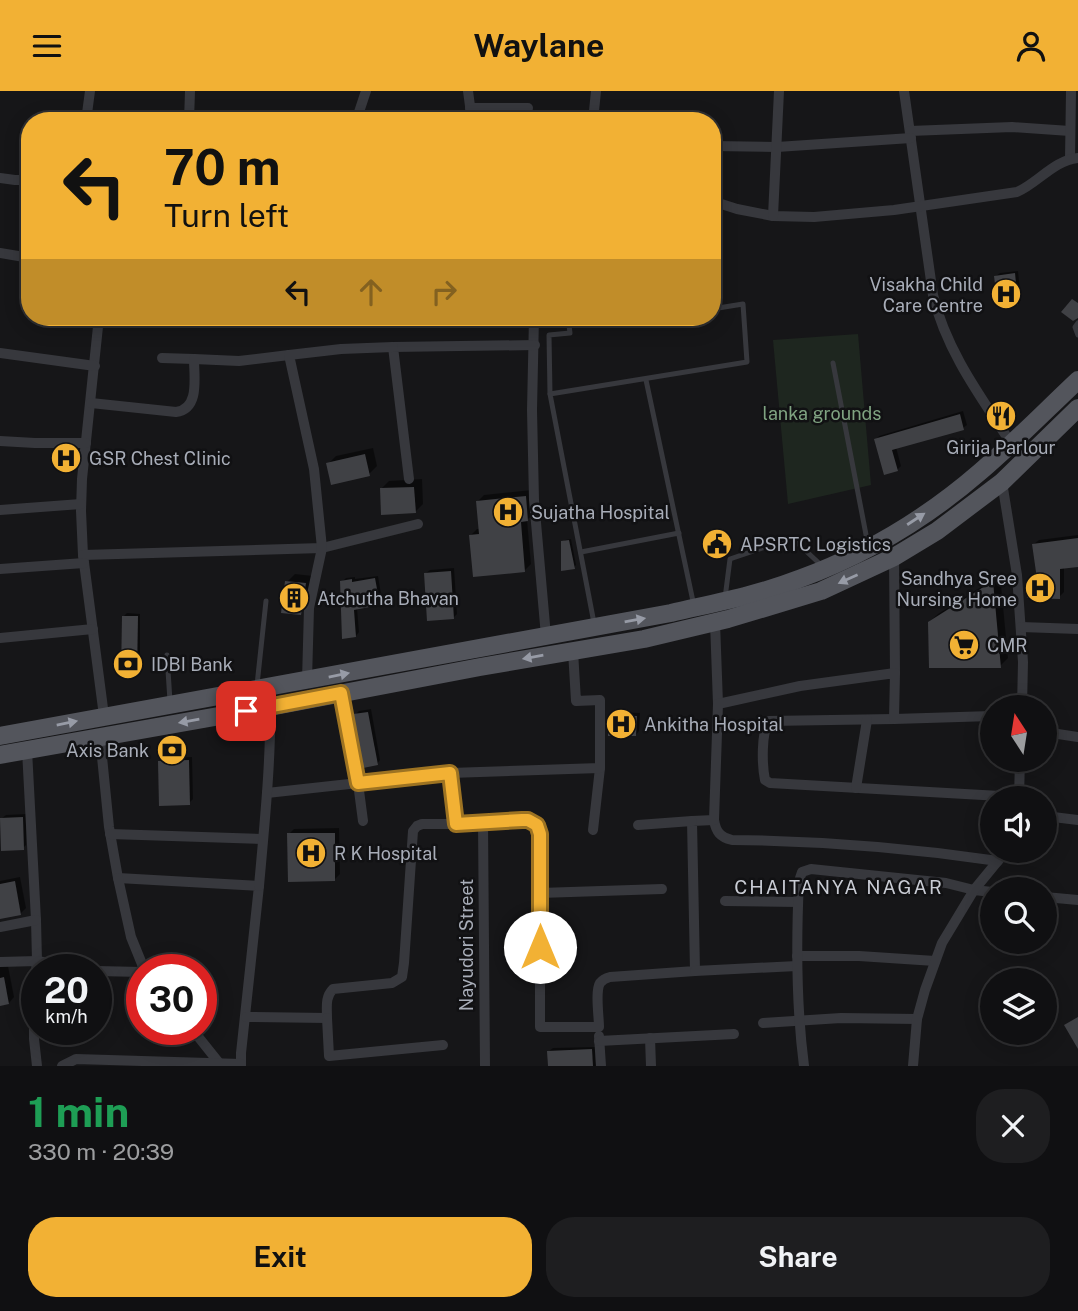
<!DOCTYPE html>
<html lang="en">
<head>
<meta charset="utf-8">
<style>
  body { margin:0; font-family:"Public Sans",sans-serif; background:#1e1e20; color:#f1f3f6; height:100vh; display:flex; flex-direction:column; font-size:26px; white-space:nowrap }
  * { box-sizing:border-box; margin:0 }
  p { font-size:23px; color:#9c9d9f }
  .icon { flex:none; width:38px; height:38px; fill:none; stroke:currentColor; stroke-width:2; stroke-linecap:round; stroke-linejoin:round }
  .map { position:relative; height:975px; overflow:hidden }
  .sheet { display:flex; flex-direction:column; background:#101012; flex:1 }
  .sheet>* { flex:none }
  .banner { position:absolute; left:21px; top:21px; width:700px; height:214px; border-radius:28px; box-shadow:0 4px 18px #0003,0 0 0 2px #303032; background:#f2b134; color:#111; overflow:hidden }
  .needle { width:46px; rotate:348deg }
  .fabs { position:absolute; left:980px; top:604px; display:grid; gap:14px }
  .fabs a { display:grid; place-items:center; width:77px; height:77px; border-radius:50%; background:#101012; box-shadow:0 4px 18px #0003,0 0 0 2px #303032; font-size:35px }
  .speed { position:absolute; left:21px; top:863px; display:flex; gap:14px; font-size:35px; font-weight:700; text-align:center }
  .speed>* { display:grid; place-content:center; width:91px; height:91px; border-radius:50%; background:#101012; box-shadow:0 4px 18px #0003,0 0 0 2px #303032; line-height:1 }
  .speed small { font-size:18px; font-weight:400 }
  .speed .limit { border:10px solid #d22; background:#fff; color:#111 }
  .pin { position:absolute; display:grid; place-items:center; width:60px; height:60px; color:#fff; margin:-30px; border-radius:14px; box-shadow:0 4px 10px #0006 }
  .me { position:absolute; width:77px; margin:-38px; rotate:0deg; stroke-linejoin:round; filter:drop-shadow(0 0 5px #0008) }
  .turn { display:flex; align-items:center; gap:24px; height:147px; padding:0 28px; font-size:32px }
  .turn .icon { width:91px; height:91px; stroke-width:2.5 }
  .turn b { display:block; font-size:49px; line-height:60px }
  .lanes { display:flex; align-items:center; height:66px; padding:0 28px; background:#0003; justify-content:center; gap:35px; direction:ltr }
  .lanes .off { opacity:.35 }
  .round { display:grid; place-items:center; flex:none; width:74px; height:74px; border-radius:28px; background:#1e1e20 }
  .summary { display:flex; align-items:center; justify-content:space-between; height:119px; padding:0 28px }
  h1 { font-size:42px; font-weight:700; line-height:52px; color:#1e9e55 }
  .action { display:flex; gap:14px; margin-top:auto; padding:14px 28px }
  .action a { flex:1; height:80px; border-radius:28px; background:#f2b134; color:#111; font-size:28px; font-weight:700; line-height:80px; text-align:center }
  .action a+a { background:#1e1e20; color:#f1f3f6 }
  header { display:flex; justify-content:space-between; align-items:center; height:91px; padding:0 28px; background:#f2b134; color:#111; font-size:32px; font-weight:700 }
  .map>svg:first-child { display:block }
</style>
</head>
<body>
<header><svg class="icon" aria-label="menu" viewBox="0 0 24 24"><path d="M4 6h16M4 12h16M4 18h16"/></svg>Waylane<svg class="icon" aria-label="person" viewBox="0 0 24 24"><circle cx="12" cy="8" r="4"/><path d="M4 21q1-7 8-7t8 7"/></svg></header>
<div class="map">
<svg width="1078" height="975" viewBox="0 0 1078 975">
  <rect width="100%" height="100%" fill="#161618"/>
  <path fill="#1e261f" d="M858,243L871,394L788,413L773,249Z"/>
  <g fill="#0007">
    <path d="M1018,180L1021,209L1018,213L996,185L1000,182Z"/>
    <path d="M963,320L967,334L963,337L896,356L901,375L897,379L876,349L879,345Z"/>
    <path d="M373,357L377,375L369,383L328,373L336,365Z"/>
    <path d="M58,359H78L77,370L75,372L56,361Z"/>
    <path d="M422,388L423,413L415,421L381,398L389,390Z"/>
    <path d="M532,399L534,422L527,429L531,473L525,479L471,444L477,438H480L478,410L484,404Z"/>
    <path d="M726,440L730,457L727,459L707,446L709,444Z"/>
    <path d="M1078,444V474L1064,476V501L1059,506L1029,489L1034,484H1038L1034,453L1039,449Z"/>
    <path d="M571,448L576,474L574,476L563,451L565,449Z"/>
    <path d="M454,477L457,523L453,527L426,482L430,479Z"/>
    <path d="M295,483L313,485L308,514L300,522L287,491Z"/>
    <path d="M1000,484L1008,567L1000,575L929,531L938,523Z"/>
    <path d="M378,485L382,509L379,513L357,517L359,541L356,545L342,491L346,487L355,486V488Z"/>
    <path d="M127,522L140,523V579L136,582L123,526Z"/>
    <path d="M371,618L380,669L377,673L355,624L359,620Z"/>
    <path d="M613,621L640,622L639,640L636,644L610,624Z"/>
    <path d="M192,666L193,708L189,712L160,671L163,667Z"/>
    <path d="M26,723V754L23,757L2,727L6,724Z"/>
    <path d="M339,737L340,783L335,788L289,743L294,738Z"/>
    <path d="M20,786L26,817L21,822L0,826V790Z"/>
    <path d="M8,875L14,906L9,912L0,913V876Z"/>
    <path d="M595,956L596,975H550L549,960L553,957Z"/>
  </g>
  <g fill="#404145">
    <path d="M1015,182L1018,214L998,216L994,185Z"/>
    <path d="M1072,208L1078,212V227L1073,230L1061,221Z"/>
    <path d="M960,323L964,339L892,359L898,380L884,384L874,348Z"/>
    <path d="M54,360H77L76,374H54Z"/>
    <path d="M365,363L370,385L331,394L326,372Z"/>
    <path d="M414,396L416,422L381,424L380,397Z"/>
    <path d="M526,405L528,430L521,431L525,481L473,486L469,444L479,443L476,410Z"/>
    <path d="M725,441L728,461L709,464L705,445Z"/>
    <path d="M1078,447V476L1060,478V508L1027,507V488H1037L1032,453Z"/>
    <path d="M569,449L575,478L561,480V450Z"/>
    <path d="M451,480L454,528L427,530L424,482Z"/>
    <path d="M375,487L380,514L354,519L356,546L342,548L340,490L352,488V491Z"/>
    <path d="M285,490L306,492L301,524L281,522Z"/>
    <path d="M993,490L1001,577H929L928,531Z"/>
    <path d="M122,525H138L137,584H121Z"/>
    <path d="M368,621L378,674L363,677L353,623Z"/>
    <path d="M608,624L637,625L636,645H608Z"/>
    <path d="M189,669L190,714L159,715L158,670Z"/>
    <path d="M23,726L24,759L1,760L0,727Z"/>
    <path d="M287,742H335V790L288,791Z"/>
    <path d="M15,790L21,824L0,828V793Z"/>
    <path d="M4,886L9,913L0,915V887Z"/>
    <path d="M1078,926V958L1064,934Z"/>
    <path d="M592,958L593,975H548L547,960Z"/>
  </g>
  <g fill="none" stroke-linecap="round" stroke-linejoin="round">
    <g stroke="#37383d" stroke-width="5">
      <path d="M1078,232L1075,236L1078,244"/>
      <path d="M833,272L868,454"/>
      <path d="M646,289L694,515"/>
      <path d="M550,303L549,244L570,242L568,226"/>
      <path d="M581,461L679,442"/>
      <path d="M725,507L730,468L792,447L821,474"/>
      <path d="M594,532L550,303L747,271L743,213L712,218"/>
      <path d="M167,564L170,610"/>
      <path d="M257,594L266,510"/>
    </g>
    <g stroke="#37383d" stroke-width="10">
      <path d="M468,0L472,30"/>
      <path d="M904,0L933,204C946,259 980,305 1011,352"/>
      <path d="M470,17H528"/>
      <path d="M86,30L90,0"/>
      <path d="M189,30L190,0"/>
      <path d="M356,30L366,0"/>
      <path d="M593,30L596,0"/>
      <path d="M910,40L1012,36L1070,40"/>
      <path d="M712,55L777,56L911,47"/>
      <path d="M1070,68L1071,0"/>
      <path d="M0,87L15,89H30"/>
      <path d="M712,110L737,118L773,125L814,126L894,119L1017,101C1038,92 1054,69 1078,67"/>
      <path d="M773,125L779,0"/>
      <path d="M0,162L30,167"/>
      <path d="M99,226L82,388L81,420L83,464L104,625"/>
      <path d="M534,226L532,319L534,409L546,545"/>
      <path d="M0,262L95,275"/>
      <path d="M162,267L194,268"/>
      <path d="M91,312L176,321C200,318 194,286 194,268L239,270L289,264"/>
      <path d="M0,350L35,352H86"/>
      <path d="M409,388L393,256L535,254"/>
      <path d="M1002,391L1017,484L1023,571L1022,616"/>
      <path d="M0,419L81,413"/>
      <path d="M83,464L322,457L418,433"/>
      <path d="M894,466L895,582"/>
      <path d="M0,478L84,472"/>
      <path d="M715,531L718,613"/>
      <path d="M1021,536L1078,538"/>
      <path d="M0,547L93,538"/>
      <path d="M307,589L309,517L322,457L314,378L289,264L341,258L393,256"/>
      <path d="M341,602L358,692L363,730"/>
      <path d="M894,628L769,630C761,642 762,674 765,689L770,692L1019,706"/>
      <path d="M1045,641L1078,646"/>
      <path d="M100,646L109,736L118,787L259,795L241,962V975"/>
      <path d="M27,659L36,829L37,870L34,901V948L37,975"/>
      <path d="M856,697L867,629"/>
      <path d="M267,702L450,682"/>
      <path d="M1019,707L1020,668"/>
      <path d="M1045,725L1078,729"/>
      <path d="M714,729C716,741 720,746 732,749C821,750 910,757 998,770"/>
      <path d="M483,732L485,975"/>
      <path d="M456,733C471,733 519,726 531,730C537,732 539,737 540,743V936H599C599,926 595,900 600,892C603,888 606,887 610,886L695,880L692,730L714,729L718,613L800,595L895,582L894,628L992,625"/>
      <path d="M638,734L692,730"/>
      <path d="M593,739L600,677"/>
      <path d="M110,743L263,748"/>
      <path d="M118,787L131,846L144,878"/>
      <path d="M259,795C265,728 272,661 270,595"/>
      <path d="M540,802L662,798"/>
      <path d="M1045,806L1078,809"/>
      <path d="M725,810L798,811"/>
      <path d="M0,836L36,829"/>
      <path d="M797,865H859L935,870"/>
      <path d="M0,871L37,870L86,878"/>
      <path d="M96,880L142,881"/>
      <path d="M695,880L797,875"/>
      <path d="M246,926L327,927C327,916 325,906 333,898L392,892L402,886L404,872L413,740L417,735L422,733H456L450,682L600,677V609L576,610L573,560"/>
      <path d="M327,927L329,965L443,954"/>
      <path d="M763,932L841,927L917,928"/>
      <path d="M192,938L220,973"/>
      <path d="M599,945L601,975"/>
      <path d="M650,947L651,975"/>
      <path d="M599,950L734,943"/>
      <path d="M62,975L76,968L241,973"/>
      <path d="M804,975C796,913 796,852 799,790L802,781L811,778L946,792L974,799L992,801"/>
      <path d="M913,975L917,928L925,899L942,852L974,799L1006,760"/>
    </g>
    <g stroke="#53555c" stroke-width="18">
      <path d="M0,645L671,522C714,512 758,504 799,488C865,464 928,426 981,380C1015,351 1046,319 1078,289"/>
      <path d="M0,664L270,616L480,576L644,548L728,528L821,500L894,466L937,440L1002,391L1078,317"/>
    </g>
  </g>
  <defs><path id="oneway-solid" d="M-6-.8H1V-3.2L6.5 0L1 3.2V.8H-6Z" transform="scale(1.75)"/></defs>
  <g fill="#979ba6">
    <use href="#oneway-solid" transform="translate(916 428) rotate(-33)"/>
    <use href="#oneway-solid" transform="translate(848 488) rotate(156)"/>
    <use href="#oneway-solid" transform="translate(635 529) rotate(-10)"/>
    <use href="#oneway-solid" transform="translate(533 566) rotate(170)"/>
    <use href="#oneway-solid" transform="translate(339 584) rotate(-11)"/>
    <use href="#oneway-solid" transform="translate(189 630) rotate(170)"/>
    <use href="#oneway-solid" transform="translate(67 632) rotate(-11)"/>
  </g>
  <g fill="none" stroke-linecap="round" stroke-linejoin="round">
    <g stroke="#9d7322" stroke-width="18">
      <path id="route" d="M246,620L341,602L358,692L450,682L456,733L522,729H528L537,734L540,743V856"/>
    </g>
    <use href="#route" stroke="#f2b134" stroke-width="12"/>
  </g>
  <defs>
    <g id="hospital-disc" transform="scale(1.575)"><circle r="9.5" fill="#f2b134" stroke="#111113"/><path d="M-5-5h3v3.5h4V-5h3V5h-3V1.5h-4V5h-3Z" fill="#111"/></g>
    <g id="restaurant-disc" transform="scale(1.575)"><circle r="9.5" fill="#f2b134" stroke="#111113"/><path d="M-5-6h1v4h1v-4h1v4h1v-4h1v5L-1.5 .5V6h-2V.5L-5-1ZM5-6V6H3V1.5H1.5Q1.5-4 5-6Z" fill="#111"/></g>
    <g id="civic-disc" transform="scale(1.575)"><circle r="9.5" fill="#f2b134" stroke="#111113"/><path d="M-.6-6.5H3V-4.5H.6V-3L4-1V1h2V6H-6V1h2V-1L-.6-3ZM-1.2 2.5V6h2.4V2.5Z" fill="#111"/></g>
    <g id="building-disc" transform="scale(1.575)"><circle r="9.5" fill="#f2b134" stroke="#111113"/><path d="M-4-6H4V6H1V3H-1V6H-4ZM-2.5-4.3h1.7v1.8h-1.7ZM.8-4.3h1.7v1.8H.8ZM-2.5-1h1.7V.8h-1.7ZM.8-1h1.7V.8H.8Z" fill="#111"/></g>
    <g id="supermarket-disc" transform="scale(1.575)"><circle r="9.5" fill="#f2b134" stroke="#111113"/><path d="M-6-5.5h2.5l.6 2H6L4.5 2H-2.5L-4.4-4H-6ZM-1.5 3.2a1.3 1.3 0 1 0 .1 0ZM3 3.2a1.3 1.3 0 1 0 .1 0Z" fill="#111"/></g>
    <g id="bank-disc" transform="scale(1.575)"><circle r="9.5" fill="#f2b134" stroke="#111113"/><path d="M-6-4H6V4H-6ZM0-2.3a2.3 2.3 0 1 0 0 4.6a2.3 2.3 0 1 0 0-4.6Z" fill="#111"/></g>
  </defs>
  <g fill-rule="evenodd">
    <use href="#hospital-disc" x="1006" y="203"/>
    <use href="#restaurant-disc" x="1001" y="325"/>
    <use href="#hospital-disc" x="66" y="367"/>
    <use href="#hospital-disc" x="508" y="421"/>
    <use href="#civic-disc" x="717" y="453"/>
    <use href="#hospital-disc" x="1040" y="497"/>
    <use href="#building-disc" x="294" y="507"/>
    <use href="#supermarket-disc" x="964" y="554"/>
    <use href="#bank-disc" x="128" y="573"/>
    <use href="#hospital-disc" x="621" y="633"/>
    <use href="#bank-disc" x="172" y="659"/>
    <use href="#hospital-disc" x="311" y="762"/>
  </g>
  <g text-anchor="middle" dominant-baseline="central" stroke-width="5" stroke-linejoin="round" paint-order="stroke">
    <g font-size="18" fill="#a8adb8" stroke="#111113" text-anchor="start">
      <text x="983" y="193" text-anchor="end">Visakha Child<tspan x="983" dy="21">Care Centre</tspan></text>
      <text x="1001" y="356" text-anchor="middle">Girija Parlour</text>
      <text x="89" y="367">GSR Chest Clinic</text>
      <text x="531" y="421">Sujatha Hospital</text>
      <text x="740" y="453">APSRTC Logistics</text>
      <text x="1017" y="487" text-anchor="end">Sandhya Sree<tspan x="1017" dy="21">Nursing Home</tspan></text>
      <text x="317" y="507">Atchutha Bhavan</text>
      <text x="987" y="554">CMR</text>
      <text x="151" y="573">IDBI Bank</text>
      <text x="644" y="633">Ankitha Hospital</text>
      <text x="149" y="659" text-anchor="end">Axis Bank</text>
      <text x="334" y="762">R K Hospital</text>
    </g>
    <g font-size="18" fill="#7fa381" stroke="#111113">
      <text x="822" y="322">lanka grounds</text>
    </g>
    <g font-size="18" fill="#a8adb8" stroke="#111113">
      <text transform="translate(466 854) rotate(-90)">Nayudori Street</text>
    </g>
    <g font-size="19" letter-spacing="2" fill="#c9ccd4" stroke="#111113">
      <text x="839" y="796">CHAITANYA NAGAR</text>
    </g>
  </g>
</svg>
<div class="fabs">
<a><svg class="needle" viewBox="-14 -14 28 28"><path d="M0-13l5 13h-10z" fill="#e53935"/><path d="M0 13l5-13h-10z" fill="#9c9d9f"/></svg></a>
<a><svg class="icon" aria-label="sound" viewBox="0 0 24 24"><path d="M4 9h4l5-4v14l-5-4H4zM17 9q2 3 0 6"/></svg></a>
<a><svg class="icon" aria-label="search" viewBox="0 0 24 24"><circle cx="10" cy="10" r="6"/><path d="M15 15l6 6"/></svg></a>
<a><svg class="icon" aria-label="layers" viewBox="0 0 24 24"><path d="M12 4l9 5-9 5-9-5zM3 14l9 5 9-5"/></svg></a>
</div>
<div class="speed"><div>20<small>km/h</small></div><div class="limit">30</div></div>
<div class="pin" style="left:246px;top:620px;background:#d93025"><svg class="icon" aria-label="arrive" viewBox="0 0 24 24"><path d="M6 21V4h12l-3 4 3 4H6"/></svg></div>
<svg class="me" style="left:540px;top:856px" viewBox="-20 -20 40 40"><circle r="19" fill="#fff"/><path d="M0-13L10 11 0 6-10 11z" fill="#f2b134"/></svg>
<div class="banner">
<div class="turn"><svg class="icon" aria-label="left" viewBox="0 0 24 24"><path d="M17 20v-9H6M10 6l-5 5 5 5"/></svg><div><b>70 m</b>Turn left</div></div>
<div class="lanes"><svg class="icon" aria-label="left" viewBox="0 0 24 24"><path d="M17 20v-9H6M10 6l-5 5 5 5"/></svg><svg class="icon off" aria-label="ahead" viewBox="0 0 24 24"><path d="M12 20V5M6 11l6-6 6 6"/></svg><svg class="icon off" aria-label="right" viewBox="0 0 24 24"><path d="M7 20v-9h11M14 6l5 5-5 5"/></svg></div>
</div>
</div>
<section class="sheet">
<div class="summary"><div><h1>1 min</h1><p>330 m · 20:39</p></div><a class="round"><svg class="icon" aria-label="close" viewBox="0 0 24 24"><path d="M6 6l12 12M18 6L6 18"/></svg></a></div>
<div class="action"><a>Exit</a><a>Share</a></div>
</section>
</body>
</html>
